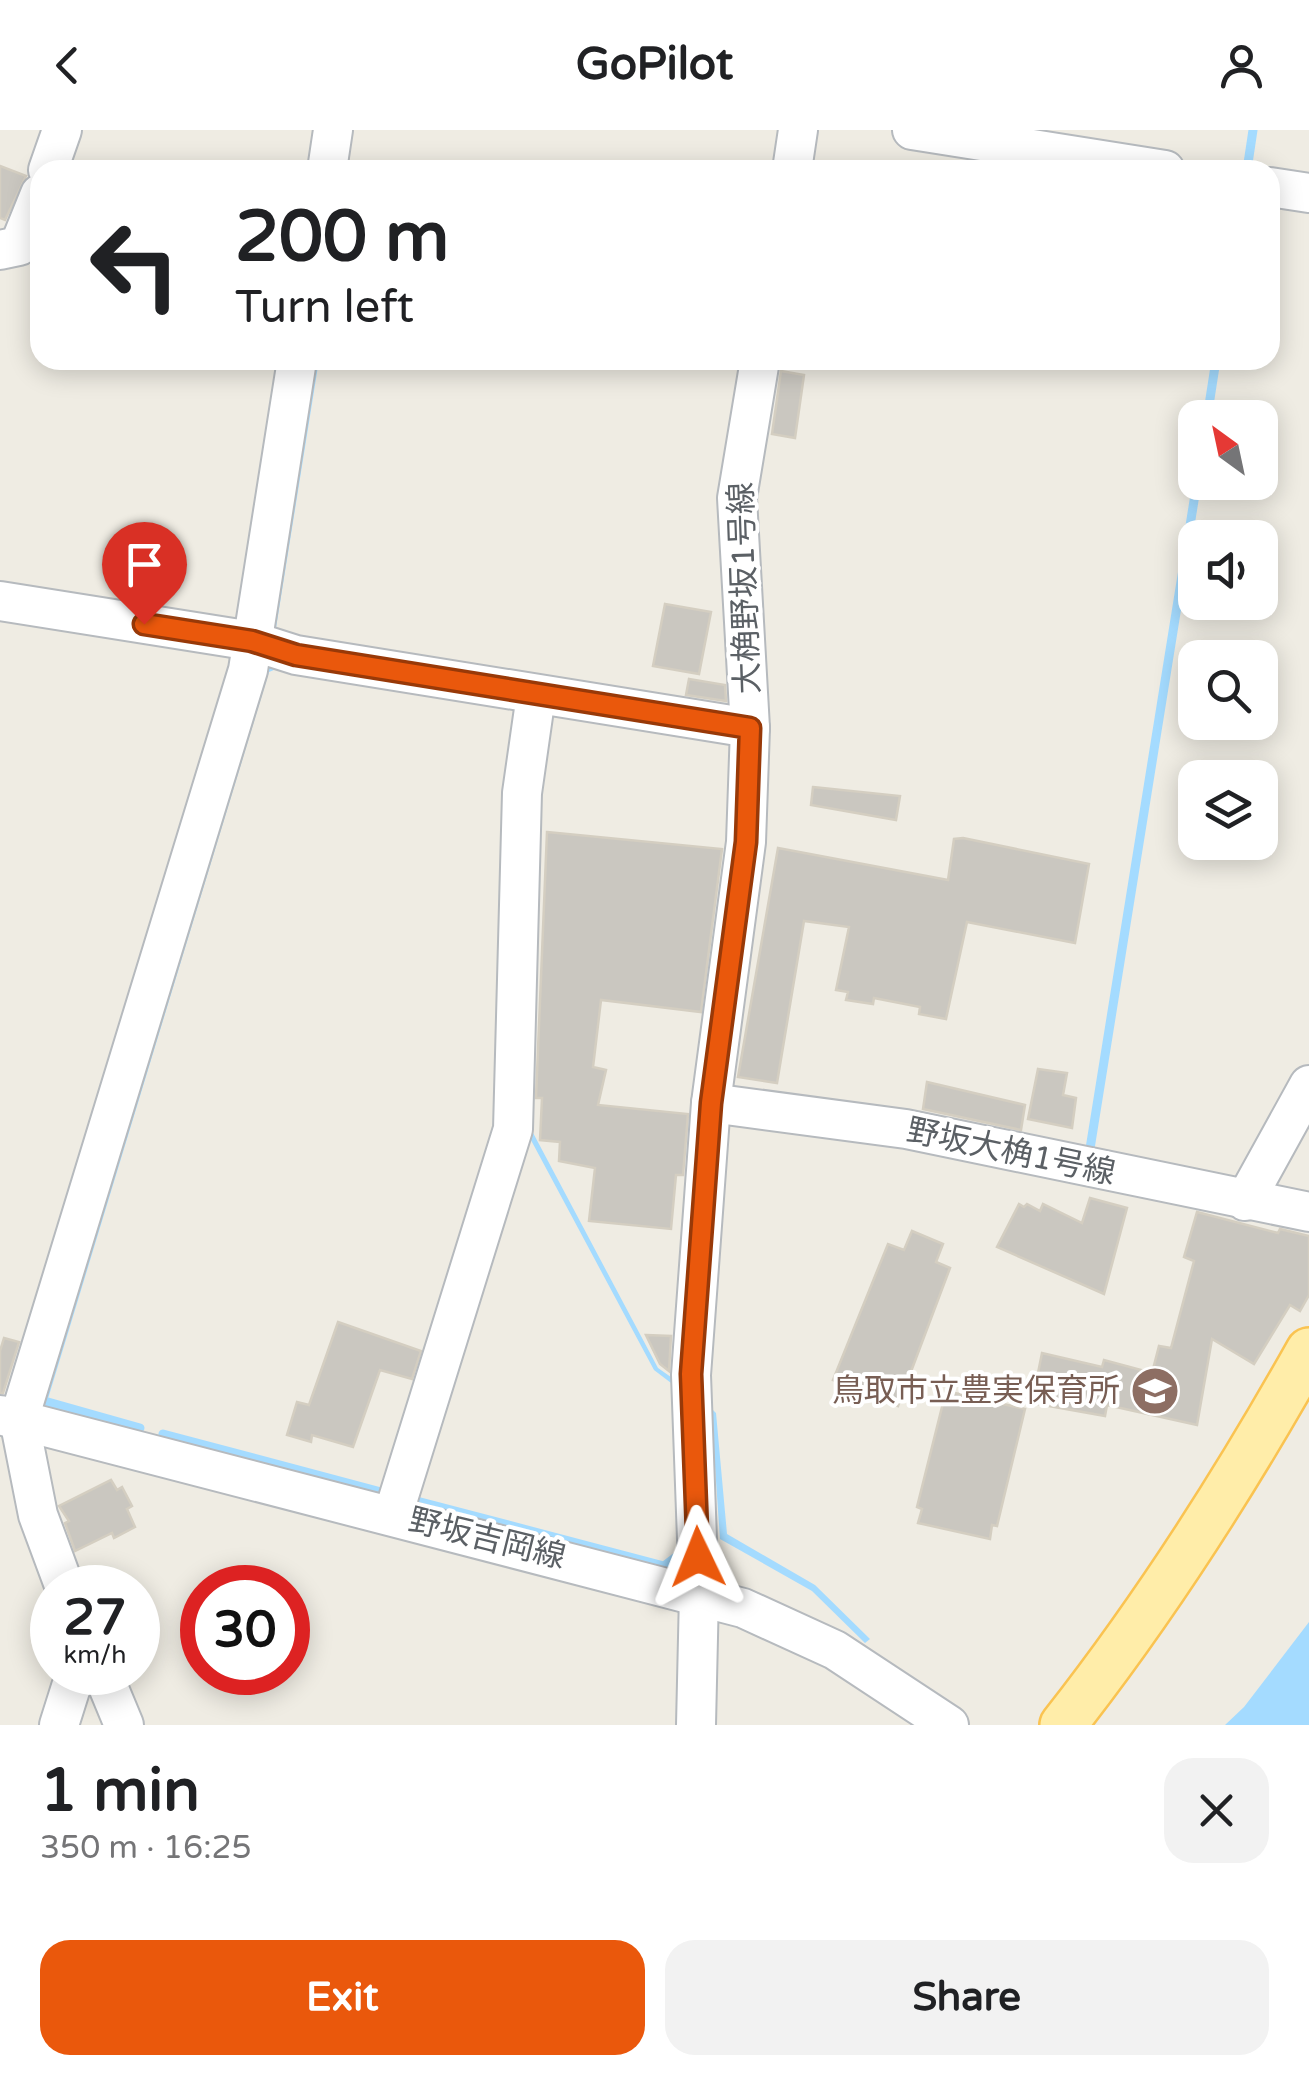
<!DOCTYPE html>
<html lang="en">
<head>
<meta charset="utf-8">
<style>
  body { margin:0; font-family:"Varela Round","Noto Sans JP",sans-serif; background:#f2f2f2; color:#202124; height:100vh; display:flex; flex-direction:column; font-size:38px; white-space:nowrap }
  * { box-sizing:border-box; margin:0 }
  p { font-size:32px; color:#757577 }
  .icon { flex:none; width:55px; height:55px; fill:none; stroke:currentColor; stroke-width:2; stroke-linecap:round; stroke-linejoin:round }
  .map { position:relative; height:1595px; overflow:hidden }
  .sheet { display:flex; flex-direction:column; background:#fff; flex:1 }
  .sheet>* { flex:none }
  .banner { position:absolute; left:30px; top:30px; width:1250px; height:210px; border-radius:30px; box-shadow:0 5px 25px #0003; background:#fff; color:#202124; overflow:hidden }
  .needle { width:65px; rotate:327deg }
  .tools { position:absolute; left:1178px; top:270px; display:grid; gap:20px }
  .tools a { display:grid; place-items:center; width:100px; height:100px; border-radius:20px; background:#fff; box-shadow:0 5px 25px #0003; font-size:50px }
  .speed { position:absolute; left:30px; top:1435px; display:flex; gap:20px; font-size:50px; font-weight:700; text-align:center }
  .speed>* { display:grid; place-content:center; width:130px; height:130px; border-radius:50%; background:#fff; box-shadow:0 5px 25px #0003; line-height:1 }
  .speed small { font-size:25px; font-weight:400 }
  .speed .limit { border:15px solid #d22; background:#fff; color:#111 }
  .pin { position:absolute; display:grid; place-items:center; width:85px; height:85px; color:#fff; margin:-102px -42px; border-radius:50% 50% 50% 0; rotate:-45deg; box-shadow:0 0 10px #0007 }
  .pin .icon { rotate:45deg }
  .me { position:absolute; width:110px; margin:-55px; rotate:358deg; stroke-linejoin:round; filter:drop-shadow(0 0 8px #0008) }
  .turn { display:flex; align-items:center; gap:35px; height:210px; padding:0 40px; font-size:45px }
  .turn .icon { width:130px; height:130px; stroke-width:2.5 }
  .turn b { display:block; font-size:70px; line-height:85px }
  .round { display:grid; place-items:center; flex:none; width:105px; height:105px; border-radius:30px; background:#f2f2f2 }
  .headline { display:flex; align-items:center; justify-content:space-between; height:170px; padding:0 40px }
  h1 { font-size:60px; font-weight:700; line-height:75px }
  .cta { display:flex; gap:20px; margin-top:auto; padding:20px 40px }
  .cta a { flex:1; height:115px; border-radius:30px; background:#ea580c; color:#fff; font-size:40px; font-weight:700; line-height:115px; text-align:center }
  .cta a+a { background:#f2f2f2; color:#202124 }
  header { display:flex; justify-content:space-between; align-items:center; height:130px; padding:0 40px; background:#fff; font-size:45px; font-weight:700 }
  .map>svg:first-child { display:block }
</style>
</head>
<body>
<header><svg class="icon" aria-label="back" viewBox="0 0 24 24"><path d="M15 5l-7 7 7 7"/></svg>GoPilot<svg class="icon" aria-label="person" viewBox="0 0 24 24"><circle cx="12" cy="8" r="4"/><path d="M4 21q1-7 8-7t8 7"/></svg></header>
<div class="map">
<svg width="1309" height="1595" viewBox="0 0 1309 1595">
  <rect width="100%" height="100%" fill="#efece3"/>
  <g fill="#a4dbff">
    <path d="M311,230H319L276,498L281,537L269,542L47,1272H41Z"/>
    <path d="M517,984H523L658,1238L678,1252L675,1256L654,1240Z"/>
    <path d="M711,1278L716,1283L727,1404L815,1455L870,1509L865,1513L812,1461L720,1409Z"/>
    <path d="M1309,1492V1595H1225L1244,1577Z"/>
  </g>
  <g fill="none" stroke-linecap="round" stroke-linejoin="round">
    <g stroke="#a4dbff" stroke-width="9">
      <path d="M1247,40L1253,0"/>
      <path d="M1207,288L1216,230"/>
      <path d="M1089,1025L1197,352"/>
      <path d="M48,1272L140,1298"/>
      <path d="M163,1304L385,1363"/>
      <path d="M413,1370L664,1436L685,1420"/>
    </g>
  </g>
  <g fill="#cac7c0" stroke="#d4cec1" stroke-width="2.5">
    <path d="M0,36L26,46L5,90L0,88Z"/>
    <path d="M781,241L804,245L795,308L772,304Z"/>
    <path d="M665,474L711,482L699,544L653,536Z"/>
    <path d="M689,549L725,555L726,571L686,565Z"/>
    <path d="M813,657L900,666L896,690L811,675Z"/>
    <path d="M547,702L722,719L701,882L601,870L593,937L606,940L598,975L688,984L683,1045H676L671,1099L589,1091L595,1038L559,1031L560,1012L540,1010L542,968H536Z"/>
    <path d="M963,708L1089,734L1075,813L967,792L946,889L919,884L920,877L874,868L873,874L846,870L848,862L836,860L849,797L804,791L777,953L738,947L778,718L948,750L954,709Z"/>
    <path d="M1038,939L1067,943L1063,965L1076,968L1072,998L1028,989Z"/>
    <path d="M927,952L1025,975L1021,1000L923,979Z"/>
    <path d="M1090,1068L1127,1078L1104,1164L997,1117L1019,1074L1024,1077L1027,1074L1040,1081L1043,1074L1082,1093Z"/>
    <path d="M1197,1082L1278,1103L1280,1099L1309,1106V1165L1300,1181L1290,1175L1254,1234L1212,1209L1197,1295L1107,1275L1105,1286L1032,1273L1042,1223L1102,1237L1104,1230L1152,1243L1159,1216L1171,1218L1194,1131L1184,1127Z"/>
    <path d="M912,1101L943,1114L936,1132L950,1138L898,1276L833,1250L888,1114L904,1120Z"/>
    <path d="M338,1192L421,1221L412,1249L380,1240L353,1317L312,1305L311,1312L287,1305L297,1272L309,1275Z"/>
    <path d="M646,1205L671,1206L669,1241L660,1234Z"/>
    <path d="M4,1208L19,1212L3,1263H0V1221Z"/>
    <path d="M946,1261L1025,1279L997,1396L992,1395L990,1409L918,1393L922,1379L917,1377Z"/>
    <path d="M111,1350L117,1360L122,1357L132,1376L127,1379L135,1397L114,1408L112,1403L75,1421L65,1393L69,1391L59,1376Z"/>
  </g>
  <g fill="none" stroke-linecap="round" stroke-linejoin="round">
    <g stroke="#b6babe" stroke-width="42">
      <g id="minor">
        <path d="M912,0L1165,40"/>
        <path d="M48,40L62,0"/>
        <path d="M327,40L333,0"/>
        <path d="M792,40L798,0"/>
        <path d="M1270,57L1309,63"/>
        <path d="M0,120L19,116L40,64"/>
        <path d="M0,471L252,511L296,525L750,598"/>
        <path d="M711,973L906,999L1309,1082"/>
        <path d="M1245,1071L1309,955"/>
        <path d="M0,1285L743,1478L835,1520L949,1595"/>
        <path d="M393,1385L513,999L522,663L536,565"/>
        <path d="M65,1458L38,1385L19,1289L248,540L297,230"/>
        <path d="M102,1542L124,1595"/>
        <path d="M59,1595L71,1557L82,1542"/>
        <path d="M696,1595L699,1464L691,1245L711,973L746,712L750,598L737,368L760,230"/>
      </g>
    </g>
    <g stroke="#fac351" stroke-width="50">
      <path id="major" d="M1063,1595C1155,1478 1236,1351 1309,1221"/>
    </g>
    <use href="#minor" stroke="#fff" stroke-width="38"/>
    <use href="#major" stroke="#ffeda9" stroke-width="45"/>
  </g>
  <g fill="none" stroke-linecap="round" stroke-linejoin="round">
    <g stroke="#983908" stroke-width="25">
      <path id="route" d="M144,494L252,511L296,525L750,598L746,712L711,973L691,1244L698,1427"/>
    </g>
    <use href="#route" stroke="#ea580c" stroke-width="18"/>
  </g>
  <defs>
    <g id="school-disc" transform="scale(2.5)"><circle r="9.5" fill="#8d6e63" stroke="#fff"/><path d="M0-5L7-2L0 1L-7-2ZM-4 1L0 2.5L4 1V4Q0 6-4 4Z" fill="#fff"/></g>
  </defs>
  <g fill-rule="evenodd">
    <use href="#school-disc" x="1155" y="1261"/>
  </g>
  <g text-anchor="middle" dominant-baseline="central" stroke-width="8" stroke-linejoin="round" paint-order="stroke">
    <g font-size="32" fill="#5b6065" stroke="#fff">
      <text transform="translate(745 458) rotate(-92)">大桷野坂1号線</text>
      <text transform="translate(1011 1022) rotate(12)">野坂大桷1号線</text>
      <text transform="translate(487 1409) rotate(14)">野坂吉岡線</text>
    </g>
    <g font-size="32" fill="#785e54" stroke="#fff" text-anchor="end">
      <text x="1120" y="1261">鳥取市立豊実保育所</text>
    </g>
  </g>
</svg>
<div class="tools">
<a><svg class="needle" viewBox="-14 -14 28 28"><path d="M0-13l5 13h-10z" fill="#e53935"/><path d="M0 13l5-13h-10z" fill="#757577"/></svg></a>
<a><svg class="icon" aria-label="sound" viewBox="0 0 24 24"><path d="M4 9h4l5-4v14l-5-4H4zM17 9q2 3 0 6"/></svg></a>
<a><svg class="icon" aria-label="search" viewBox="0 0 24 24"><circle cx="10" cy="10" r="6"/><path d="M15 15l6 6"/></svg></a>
<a><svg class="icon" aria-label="layers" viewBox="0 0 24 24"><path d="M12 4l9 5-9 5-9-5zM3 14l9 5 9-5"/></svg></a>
</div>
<div class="speed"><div>27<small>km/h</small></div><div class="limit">30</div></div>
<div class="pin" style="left:144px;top:494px;background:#d93025"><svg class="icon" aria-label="arrive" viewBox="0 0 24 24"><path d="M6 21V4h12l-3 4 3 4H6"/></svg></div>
<svg class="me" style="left:698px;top:1427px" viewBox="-20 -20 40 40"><path d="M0-17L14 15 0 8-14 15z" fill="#ea580c" stroke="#fff" stroke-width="4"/></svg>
<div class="banner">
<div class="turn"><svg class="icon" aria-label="left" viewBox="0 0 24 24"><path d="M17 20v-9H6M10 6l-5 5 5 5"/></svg><div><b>200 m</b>Turn left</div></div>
</div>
</div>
<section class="sheet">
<div class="headline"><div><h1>1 min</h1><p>350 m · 16:25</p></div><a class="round"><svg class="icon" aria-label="close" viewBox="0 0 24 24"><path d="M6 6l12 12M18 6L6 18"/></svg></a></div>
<div class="cta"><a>Exit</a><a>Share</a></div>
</section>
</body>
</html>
